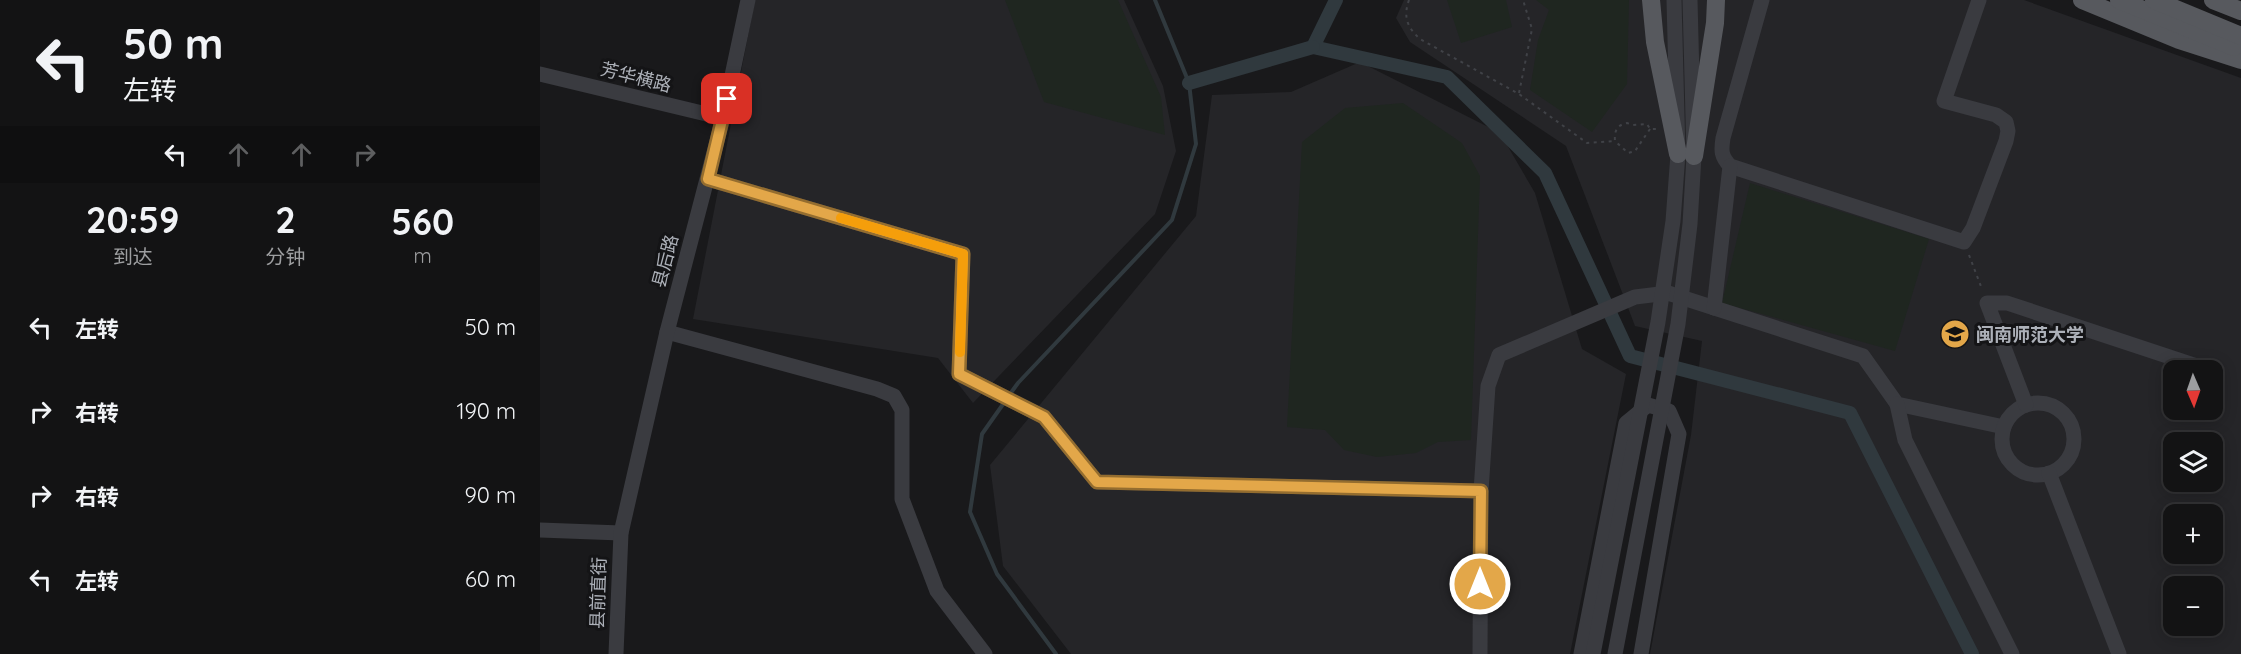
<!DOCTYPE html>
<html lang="zh">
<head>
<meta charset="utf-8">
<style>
  body { margin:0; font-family:Quicksand,"Noto Sans SC",sans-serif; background:#1c1c1d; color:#f1f3f6; height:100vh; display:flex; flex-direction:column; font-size:22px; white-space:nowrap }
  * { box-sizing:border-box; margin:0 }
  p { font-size:20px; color:#9d9ea0 }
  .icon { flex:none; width:33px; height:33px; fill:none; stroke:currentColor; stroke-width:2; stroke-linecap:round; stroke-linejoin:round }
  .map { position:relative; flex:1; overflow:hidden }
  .drawer { display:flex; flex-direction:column; background:#131314; width:540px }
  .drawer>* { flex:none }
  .guide { background:#131314; color:#f1f3f6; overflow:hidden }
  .needle { width:39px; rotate:178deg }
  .buttons { position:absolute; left:1623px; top:360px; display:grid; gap:12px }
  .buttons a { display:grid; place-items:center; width:60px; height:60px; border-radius:12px; background:#131314; box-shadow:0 3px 15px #0003,0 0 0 2px #323234; font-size:30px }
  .pin { position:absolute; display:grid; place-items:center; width:51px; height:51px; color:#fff; margin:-26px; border-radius:12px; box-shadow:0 3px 9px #0006 }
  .me { position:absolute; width:66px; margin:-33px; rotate:0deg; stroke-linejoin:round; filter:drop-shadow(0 0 4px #0008) }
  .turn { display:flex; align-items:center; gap:21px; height:126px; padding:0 24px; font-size:27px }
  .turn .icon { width:78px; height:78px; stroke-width:2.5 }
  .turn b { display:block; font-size:42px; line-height:51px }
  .lanes { display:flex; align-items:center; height:57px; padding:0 24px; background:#0003; justify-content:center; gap:30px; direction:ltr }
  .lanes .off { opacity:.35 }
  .eta { display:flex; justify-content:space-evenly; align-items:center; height:102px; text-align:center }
  .eta b { font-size:36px; font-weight:700; line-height:42px }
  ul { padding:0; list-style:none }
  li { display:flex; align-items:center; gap:18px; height:84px; padding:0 24px }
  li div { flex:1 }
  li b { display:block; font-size:22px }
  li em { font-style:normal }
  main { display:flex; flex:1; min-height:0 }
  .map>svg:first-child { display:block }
</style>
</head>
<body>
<main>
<section class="drawer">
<div class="guide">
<div class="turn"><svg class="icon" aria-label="left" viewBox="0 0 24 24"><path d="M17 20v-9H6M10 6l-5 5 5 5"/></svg><div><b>50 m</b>左转</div></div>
<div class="lanes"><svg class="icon" aria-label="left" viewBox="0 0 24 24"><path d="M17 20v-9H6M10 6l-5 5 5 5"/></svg><svg class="icon off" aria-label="ahead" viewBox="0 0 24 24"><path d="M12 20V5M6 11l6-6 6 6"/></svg><svg class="icon off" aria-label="ahead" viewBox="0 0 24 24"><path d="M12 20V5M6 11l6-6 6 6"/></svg><svg class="icon off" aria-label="right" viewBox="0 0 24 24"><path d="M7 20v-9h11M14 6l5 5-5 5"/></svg></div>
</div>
<div class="eta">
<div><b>20:59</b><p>到达</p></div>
<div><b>2</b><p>分钟</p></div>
<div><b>560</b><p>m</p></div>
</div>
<ul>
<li><svg class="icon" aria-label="left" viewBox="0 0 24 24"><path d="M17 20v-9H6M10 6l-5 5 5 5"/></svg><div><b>左转</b></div><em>50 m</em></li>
<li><svg class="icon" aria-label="right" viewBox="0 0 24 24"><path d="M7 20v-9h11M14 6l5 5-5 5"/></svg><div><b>右转</b></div><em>190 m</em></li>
<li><svg class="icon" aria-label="right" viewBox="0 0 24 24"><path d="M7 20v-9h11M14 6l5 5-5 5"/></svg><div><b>右转</b></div><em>90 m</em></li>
<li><svg class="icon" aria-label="left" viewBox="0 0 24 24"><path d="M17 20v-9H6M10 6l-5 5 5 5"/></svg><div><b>左转</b></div><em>60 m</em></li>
</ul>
</section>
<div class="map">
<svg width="1701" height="654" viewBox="0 0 1701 654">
  <rect width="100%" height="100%" fill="#19191b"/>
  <g fill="#252528" fill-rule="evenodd">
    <path d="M215,0H584L623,86L636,151L615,214L433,403L398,358L153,319Z"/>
    <path d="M864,0H1484L1701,78V654H1110L1151,435L1162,341L1095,326L1026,146L870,42L856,18ZM1634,370H1672V410H1634ZM1634,442H1672V482H1634ZM1634,514H1672V554H1634ZM1634,586H1672V626H1634Z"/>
    <path d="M820,62L960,133L995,193L1042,349L1086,374L1030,654H531L463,566L450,465L656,216L672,95L751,92Z"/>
  </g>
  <g fill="#1f2620">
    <path d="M465,0H578L621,97L625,135L504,102Z"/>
    <path d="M907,0H966L972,27L921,43Z"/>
    <path d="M996,0H1089L1087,84L1052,132L990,90L998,40L1009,10Z"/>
    <path d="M863,103L922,143L940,176L931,440L898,442L876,453L837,457L804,450L785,430L747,427L762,142L805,108Z"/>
    <path d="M1210,183L1389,239L1355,351L1182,303Z"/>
  </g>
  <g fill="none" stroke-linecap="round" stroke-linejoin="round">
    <g stroke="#30393e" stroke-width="4">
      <path d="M470,394L478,383L632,220L656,144L649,83L615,0"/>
      <path d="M466,400L442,434L430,512L457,574L516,654"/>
    </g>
    <g stroke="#30393e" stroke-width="14">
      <path d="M796,0L773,47L907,77L1005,173L1090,356L1310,413L1432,654"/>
      <path d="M649,83L773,47"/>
    </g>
    <g stroke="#404247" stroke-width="2" stroke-dasharray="3 4.5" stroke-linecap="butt">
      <path d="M869,0C863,17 867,27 880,39L979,94L1047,143L1075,141"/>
      <path d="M979,93L992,29L983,0"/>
      <path d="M1110,129L1095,151L1088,153L1075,141C1074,131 1077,125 1087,123L1093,125L1107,124L1110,129H1118"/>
      <path d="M1429,255L1442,289"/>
    </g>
    <g stroke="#3a3b40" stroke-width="15">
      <path d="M1222,0L1183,138C1181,151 1181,156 1190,166L1424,242L1433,228L1466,141L1468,131L1466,122L1456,115L1404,101L1439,0"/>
      <path d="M0,74L183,118"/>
      <path d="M168,179L423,254L419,374L504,417L557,482L941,491L948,386L959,355L1095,297L1128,293L1323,356L1357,404L1464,427"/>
      <path d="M1174,308L1190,166"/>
      <path d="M127,332L337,389L354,396L362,410V499L397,591L445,654"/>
      <circle cx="1498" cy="439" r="36"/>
      <path d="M1357,404L1365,440L1472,654"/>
      <path d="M1486,405L1447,303H1467L1654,365"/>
      <path d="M1509,473L1579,654"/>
      <path d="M0,530L81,533"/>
      <path d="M76,654L81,533L127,332L183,118L208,0"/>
      <path d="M940,654L941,491"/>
      <path d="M1041,654L1086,423L1108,405L1129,411L1139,434L1101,654"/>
    </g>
    <g stroke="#57595e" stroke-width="18">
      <path d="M1542,0L1639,40L1701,60"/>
      <path d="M1579,0L1694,47"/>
      <path d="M1614,0L1701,36"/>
      <path d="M1673,0L1701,11"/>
    </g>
    <g stroke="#3a3b40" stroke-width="15">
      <path d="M1053,654L1118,322L1133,221L1138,154L1134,0"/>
      <path d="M1075,654L1138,324L1150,224L1154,156L1150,0"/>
    </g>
    <g stroke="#57595e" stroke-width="18">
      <path d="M1111,0L1115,42L1138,154"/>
      <path d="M1154,156L1175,23L1176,0"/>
    </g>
  </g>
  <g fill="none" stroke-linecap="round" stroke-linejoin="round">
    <g stroke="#946d2f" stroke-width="15">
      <path id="route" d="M187,99L168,179L423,254L419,374L504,417L557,482L941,491L940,584"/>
    </g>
    <use href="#route" stroke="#e3a749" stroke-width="10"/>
    <path stroke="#f59e0b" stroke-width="10" d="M301,218L423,254L420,352"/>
  </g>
  <defs>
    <g id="university-disc" transform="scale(1.5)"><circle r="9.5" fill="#e3a749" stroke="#141416"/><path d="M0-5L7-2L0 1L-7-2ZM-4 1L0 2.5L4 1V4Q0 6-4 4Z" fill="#111"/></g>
  </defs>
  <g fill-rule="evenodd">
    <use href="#university-disc" x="1415" y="334"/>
  </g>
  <g text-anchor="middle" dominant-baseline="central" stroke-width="6" stroke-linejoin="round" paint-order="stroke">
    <g font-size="18" fill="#adb1b9" stroke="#141416">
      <text transform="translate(96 77) rotate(14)">芳华横路</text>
      <text transform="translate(125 261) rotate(-75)">县后路</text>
      <text transform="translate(58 593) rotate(-88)">县前直街</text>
    </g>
    <g font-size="18" font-weight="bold" fill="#adb1b9" stroke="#141416" text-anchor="start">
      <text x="1436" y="334">闽南师范大学</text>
    </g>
  </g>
</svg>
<div class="buttons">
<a><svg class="needle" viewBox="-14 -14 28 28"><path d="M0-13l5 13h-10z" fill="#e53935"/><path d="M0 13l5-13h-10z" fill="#9d9ea0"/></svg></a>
<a><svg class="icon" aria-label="layers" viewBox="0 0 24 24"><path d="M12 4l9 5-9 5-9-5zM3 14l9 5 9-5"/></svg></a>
<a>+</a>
<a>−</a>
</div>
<div class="pin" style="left:187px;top:99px;background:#d93025"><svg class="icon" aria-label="arrive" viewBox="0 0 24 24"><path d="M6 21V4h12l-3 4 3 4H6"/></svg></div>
<svg class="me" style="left:940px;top:584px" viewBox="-20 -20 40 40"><circle r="17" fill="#e3a749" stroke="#fff" stroke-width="3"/><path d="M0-11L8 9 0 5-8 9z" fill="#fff"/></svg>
</div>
</main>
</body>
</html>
